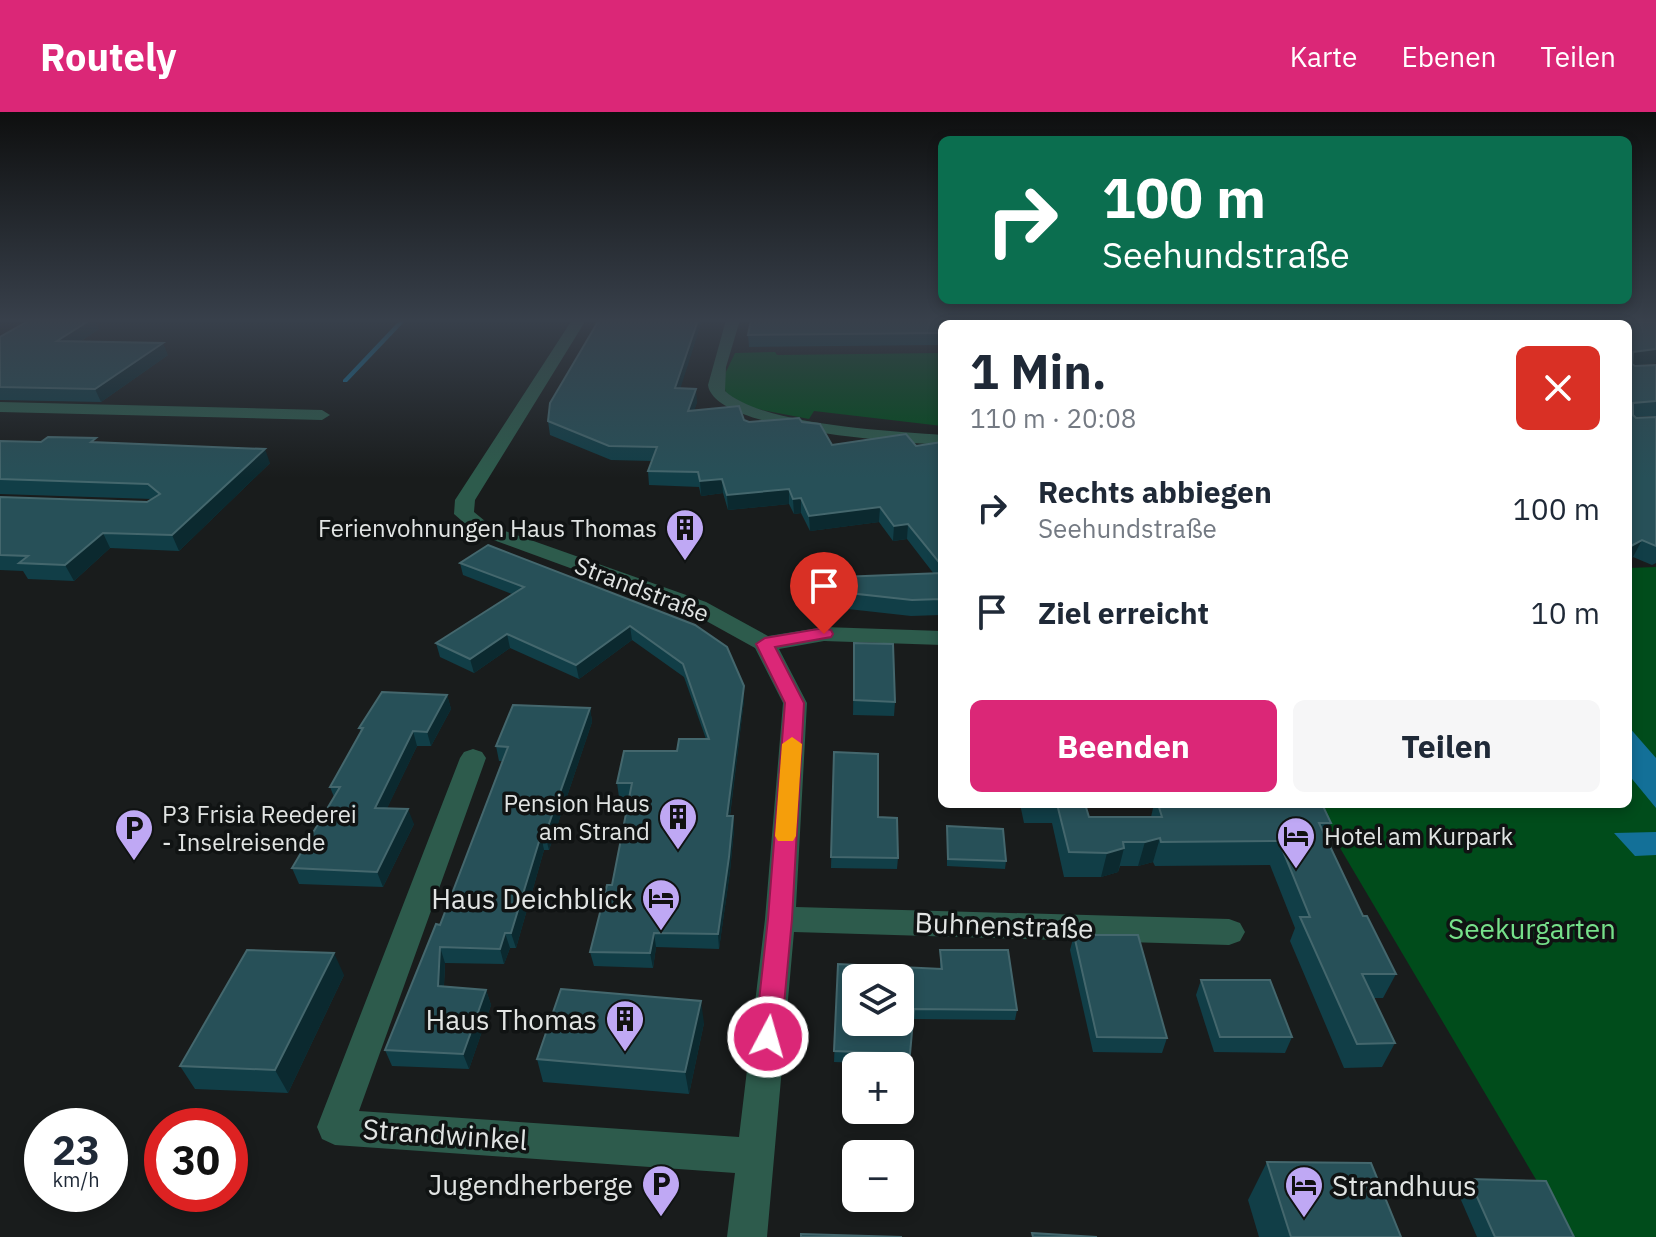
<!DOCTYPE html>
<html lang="de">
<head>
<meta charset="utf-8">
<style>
  body { margin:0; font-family:"IBM Plex Sans",sans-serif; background:#f6f6f7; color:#1f2937; height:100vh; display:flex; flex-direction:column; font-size:30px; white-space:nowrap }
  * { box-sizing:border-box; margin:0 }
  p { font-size:26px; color:#747a83 }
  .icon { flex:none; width:44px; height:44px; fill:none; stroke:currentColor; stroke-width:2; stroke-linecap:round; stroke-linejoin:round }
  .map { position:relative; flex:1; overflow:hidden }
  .panel { position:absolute; left:938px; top:208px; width:694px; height:488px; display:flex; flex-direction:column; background:#fff; border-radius:12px; box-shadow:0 4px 12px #0003 }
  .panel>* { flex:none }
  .top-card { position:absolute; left:938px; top:24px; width:694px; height:168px; border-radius:12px; box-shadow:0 4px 12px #0003; background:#0b6e4f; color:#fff; overflow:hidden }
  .fabs { position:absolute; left:842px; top:852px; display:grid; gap:16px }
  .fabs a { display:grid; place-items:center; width:72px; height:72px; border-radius:12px; background:#fff; box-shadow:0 4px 12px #0003; font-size:40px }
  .speed { position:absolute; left:24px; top:996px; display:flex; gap:16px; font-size:40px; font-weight:700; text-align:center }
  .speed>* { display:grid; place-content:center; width:104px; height:104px; border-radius:50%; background:#fff; box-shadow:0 4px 12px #0003; line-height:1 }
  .speed small { font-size:20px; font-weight:400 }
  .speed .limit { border:12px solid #d22; background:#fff; color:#111 }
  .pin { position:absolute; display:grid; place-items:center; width:68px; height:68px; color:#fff; margin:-82px -34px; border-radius:50% 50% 50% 0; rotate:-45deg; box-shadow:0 0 8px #0007 }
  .pin .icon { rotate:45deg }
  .me { position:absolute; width:88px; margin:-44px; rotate:6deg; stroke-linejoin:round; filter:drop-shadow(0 0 6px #0008) }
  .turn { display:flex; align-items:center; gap:28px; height:168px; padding:0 32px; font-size:36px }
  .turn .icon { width:104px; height:104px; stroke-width:2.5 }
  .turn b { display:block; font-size:56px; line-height:68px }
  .round { display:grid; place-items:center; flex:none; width:84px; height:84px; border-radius:12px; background:#f6f6f7 }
  .headline { display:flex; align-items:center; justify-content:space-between; height:136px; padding:0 32px }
  h1 { font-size:48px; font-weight:700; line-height:60px }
  .cta { display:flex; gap:16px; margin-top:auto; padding:16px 32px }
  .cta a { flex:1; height:92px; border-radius:12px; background:#db2777; color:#fff; font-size:32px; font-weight:700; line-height:92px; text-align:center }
  .cta a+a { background:#f6f6f7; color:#1f2937 }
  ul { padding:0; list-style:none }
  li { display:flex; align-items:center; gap:24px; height:104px; padding:0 32px }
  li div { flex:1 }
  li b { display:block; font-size:30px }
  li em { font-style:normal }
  header { display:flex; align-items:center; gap:48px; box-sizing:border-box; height:112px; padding:0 40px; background:#db2777; color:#fff }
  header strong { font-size:38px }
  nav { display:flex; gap:44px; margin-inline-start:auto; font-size:28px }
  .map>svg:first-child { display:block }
</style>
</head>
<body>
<header>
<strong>Routely</strong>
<nav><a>Karte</a><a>Ebenen</a><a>Teilen</a></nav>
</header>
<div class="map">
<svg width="1656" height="1125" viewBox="0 0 1656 1125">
  <rect width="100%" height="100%" fill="#191c1c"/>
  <g fill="#004c1b">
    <path d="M775,240L777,243L942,241V314L814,299L809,307L752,296L726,282L723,266L735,241Z"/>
    <path d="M1656,455V1125H1570L1314,692H1628V456Z"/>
  </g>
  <g fill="#137098">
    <path d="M1628,614L1656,646V696L1628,662Z"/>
    <path d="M1656,720V743L1635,744L1614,721Z"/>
  </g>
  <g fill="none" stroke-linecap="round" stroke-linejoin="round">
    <path fill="#137098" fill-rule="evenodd" d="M400,208H406L347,270H343V268Z"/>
    <g fill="#2d5b4c" fill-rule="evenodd">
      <path d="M572,208H586L475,388L474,400L491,414L706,490L768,524L824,515L942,519V533L824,529L779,537L807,591L796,795L1229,807L1240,811L1245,820L1240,829L1229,833L794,820L767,1125H727L735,1061L335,1033L322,1027L317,1015L460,646L464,640L473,637L482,640L486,646L359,999L739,1025L765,807L783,591L755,536L690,500L477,422L454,402L455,388Z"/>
      <path d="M726,208H740L726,255L725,279C762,313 890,319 942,323V333C902,330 714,319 708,273Z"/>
      <path d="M1174,208H1189L1192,212H1177Z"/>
      <path d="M1216,208H1232L1235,212H1219Z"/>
      <path d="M0,290L322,298L330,303L322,308L0,300Z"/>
    </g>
  </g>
  <g fill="#113e47">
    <path d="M599,208H702L680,276L697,290L694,298L749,310H802L832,333L916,334L942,330V508H940V503L911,504L839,496L840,465L934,462L907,427L893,429L879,410L810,419L801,401L794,402L789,392L728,398L723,381L701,384L699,375L649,373L648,359L652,349L611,348L550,323L548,309Z"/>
    <path d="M1236,208H1656V251L1634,253L1635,254L1656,253V304L1635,305H1656V451L1652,453L1633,445L1628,448V212H1241Z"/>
    <path d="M942,212V233L749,235L748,223Z"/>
    <path d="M99,217L81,229L168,243L101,290L0,288V225Z"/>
    <path d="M0,329L98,331L270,351L179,439L110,436L74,469L28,467L23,459L0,458V385L147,390L152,387L0,382Z"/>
    <path d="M460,451L695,513L744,588L730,704H733L734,718L730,759L719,837L656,835L653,856L594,854L590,840L612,773L630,685H619L617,671L677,639L706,627L684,565L632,528L579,567L510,536L474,561L440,545L436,531L512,482L463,463Z"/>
    <path d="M854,531L895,590L894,604L853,603Z"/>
    <path d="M447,583L451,597L431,634H417L387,696L414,712L383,775L299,772L292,756L334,685L330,675L361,620L359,616Z"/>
    <path d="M590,596L592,610L549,738H544L516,836H510L504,852L445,851L444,874L486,878L491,893L469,957L392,954L385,938L440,813L502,649H499L496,634Z"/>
    <path d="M834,640L878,705L898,746L897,757L831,756Z"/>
    <path d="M1020,692H1085L1089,705H1151L1154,692H1322L1331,711L1325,724L1363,804L1396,862L1383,886H1373L1395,931L1382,955L1344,956L1290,829L1295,816L1270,753L1155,754L1153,750L1138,754H1120L1118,760L1101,765H1064L1052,711H1024Z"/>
    <path d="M947,714L1006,749L1005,757L947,754Z"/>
    <path d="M1074,823L1167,926L1162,941L1093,940L1070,838Z"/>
    <path d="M940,838L1017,898L1015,908L913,907L909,953L834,950L838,852L940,857Z"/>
    <path d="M344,863L288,981L195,977L180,954Z"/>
    <path d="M1201,868L1292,925L1285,941L1214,940L1196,883Z"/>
    <path d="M704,911L689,982L543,970L537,947Z"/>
    <path d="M1267,1050L1401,1125H1259L1248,1088Z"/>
    <path d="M1469,1067L1574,1125H1477L1458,1081Z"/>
  </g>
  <g fill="#0b292f">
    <path d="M90,208H95L99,217L62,241L57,229Z"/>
    <path d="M698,208H702L676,290L675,276Z"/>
    <path d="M163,231L168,243L101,290L95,277Z"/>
    <path d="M1656,237V251L1628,254L1633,240Z"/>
    <path d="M696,277L697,290L690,312L688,299Z"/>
    <path d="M265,337L270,351L179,439L172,423Z"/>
    <path d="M722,367L723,381L701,384L700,369Z"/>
    <path d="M789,377V392L728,398L727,383Z"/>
    <path d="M801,386V401L794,402L793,387Z"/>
    <path d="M880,395L879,410L810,419L809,404Z"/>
    <path d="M908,412L907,427L893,429L894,414Z"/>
    <path d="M103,421L110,436L74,469L65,453Z"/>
    <path d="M1642,428L1633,445L1628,448V440L1631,434Z"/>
    <path d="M630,514L632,528L579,567L576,553Z"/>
    <path d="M507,522L510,536L474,561L470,547Z"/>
    <path d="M744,574V588L728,718L727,704Z"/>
    <path d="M447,583L451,597L431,634L427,620Z"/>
    <path d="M590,596L592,610L549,738L545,723Z"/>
    <path d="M413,619L417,634L380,711L375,696Z"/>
    <path d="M408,697L414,712L383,775L377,760Z"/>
    <path d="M733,704L734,718L730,759L719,837L718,822Z"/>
    <path d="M541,723L544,738L516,836L511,821Z"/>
    <path d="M1160,726L1153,750L1138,754L1145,730Z"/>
    <path d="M1124,736L1118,760L1101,765L1107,741Z"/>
    <path d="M505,821L510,836L504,852L500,837Z"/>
    <path d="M654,821L656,835L653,856L650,841Z"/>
    <path d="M440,835L445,851L443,889L438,874Z"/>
    <path d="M334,841L344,863L288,981L275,958Z"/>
    <path d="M486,878L491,893L469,957L463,942Z"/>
    <path d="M701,889L704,911L689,982L685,960Z"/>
  </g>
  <g fill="#275058" stroke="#44676d" stroke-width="2" fill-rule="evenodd">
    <path d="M30,208H90L57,229L163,231L95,277L0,275V225Z"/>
    <path d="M599,208H698L675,276L696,277L688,299L739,294L744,308L749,310L799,306L802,310L820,312L832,333L906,322L916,334L942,330V454L908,412L894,414L880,395L809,404L801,386L793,387L789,377L727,383L722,367L700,369L698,360L648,359L657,335L609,334L548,309L550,291Z"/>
    <path d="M751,208H1106L1109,212H942V221L748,223Z"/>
    <path d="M1258,208H1632L1634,210H1656V237L1633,240L1632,252L1635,254L1656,253V289L1633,291V303L1636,306L1656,305V434L1642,428L1631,434L1628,432V212H1263Z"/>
    <path d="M48,325L96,326L91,330L265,337L172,423L103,421L65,453L19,451L28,444L0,443V385L147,390L160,382L148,372L0,367V329L41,330Z"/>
    <path d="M488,433L695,513L727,535L744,574L727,704H733L729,745L718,822L654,821L650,841L590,840L607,773H612L632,671H617L624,639H677L679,627H709L683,552L630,514L576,553L507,522L470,547L436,531L524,475L460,451Z"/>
    <path d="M942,461V492L941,487L912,488L840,480V465Z"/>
    <path d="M854,531L893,532L895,590L854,588Z"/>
    <path d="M382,580L447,583L427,620L413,619L375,696L408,697L377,760L292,756L340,675H330L363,616H359Z"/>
    <path d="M513,593L590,596L545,723H541L511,821H505L500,837L440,835L438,874L486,878L463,942L385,938L436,812L440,813L508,635L496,634Z"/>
    <path d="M834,640L878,642V705L897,706L898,746L831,745Z"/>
    <path d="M1057,692H1085L1089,705H1162L1158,692H1322L1331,711H1319L1363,804H1367L1396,862H1362L1395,931L1357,932L1300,805H1310L1279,729L1161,730L1160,726L1145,730H1123L1124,736L1107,741L1069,740Z"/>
    <path d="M947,714L1003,717L1006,749L948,747Z"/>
    <path d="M1074,823H1138L1167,926L1097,925Z"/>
    <path d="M247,838L334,841L275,958L180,954Z"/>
    <path d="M940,838H1008L1017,898L914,897L910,942L834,939L838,852L942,857ZM856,866H900V910H856Z"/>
    <path d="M1201,868H1270L1292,925H1220Z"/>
    <path d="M561,877L701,889L685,960L537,947Z"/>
    <path d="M1267,1050L1371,1051L1401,1125H1291Z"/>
    <path d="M1469,1067L1546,1069L1574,1125H1495Z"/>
    <path d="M1032,1121L1097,1125H1033Z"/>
    <path d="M801,1122L902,1125H801Z"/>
  </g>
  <linearGradient id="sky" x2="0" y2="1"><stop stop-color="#0e0f0f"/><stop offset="0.57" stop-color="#38404b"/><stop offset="1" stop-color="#38404b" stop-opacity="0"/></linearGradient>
  <rect width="1656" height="366" fill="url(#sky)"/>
  <path fill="#db2777" stroke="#8e194d" stroke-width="2" d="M824,516L831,518L833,522L831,525L775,535L804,591L792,807L781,925L777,933L768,936L758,933L755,925L768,807L785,591L756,532L765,526Z"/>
  <path fill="#f59e0b" d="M792,625L802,632L796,724L793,729H778L775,724L782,632Z"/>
  <defs>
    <g id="building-pin" transform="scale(2)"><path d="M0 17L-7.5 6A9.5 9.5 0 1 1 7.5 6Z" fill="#bfa8f4" stroke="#101313"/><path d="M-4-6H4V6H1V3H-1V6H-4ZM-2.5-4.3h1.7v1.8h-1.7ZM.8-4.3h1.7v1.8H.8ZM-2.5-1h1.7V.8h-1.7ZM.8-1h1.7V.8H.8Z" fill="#111"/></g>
    <g id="parking-pin" transform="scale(2)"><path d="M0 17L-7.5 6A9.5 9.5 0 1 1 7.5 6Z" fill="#bfa8f4" stroke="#101313"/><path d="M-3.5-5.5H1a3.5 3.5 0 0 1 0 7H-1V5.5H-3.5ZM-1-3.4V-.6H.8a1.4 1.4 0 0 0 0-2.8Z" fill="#111"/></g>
    <g id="hotel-pin" transform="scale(2)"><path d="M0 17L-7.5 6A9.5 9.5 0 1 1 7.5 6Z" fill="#bfa8f4" stroke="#101313"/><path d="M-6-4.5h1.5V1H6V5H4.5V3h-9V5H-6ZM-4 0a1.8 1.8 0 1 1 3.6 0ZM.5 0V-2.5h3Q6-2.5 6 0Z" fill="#111"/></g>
  </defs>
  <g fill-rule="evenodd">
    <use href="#building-pin" x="685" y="416"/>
    <use href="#building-pin" x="678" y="705"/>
    <use href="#parking-pin" x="134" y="716"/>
    <use href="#hotel-pin" x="1296" y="724"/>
    <use href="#hotel-pin" x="661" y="786"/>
    <use href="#building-pin" x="625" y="907"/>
    <use href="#parking-pin" x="661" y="1072"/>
    <use href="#hotel-pin" x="1304" y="1073"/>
  </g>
  <g text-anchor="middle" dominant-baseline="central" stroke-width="7" stroke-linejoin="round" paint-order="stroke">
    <g font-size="24" fill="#e1e4e3" stroke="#101313" text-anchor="end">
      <text x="657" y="416">Ferienvohnungen Haus Thomas</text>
      <text x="650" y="691">Pension Haus<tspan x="650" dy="28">am Strand</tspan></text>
      <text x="162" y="702" text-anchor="start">P3 Frisia Reederei<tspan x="162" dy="28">- Inselreisende</tspan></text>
      <text x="1324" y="724" text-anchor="start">Hotel am Kurpark</text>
    </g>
    <g font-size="24" fill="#e1e4e3" stroke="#101313">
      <text transform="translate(642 477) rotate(21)">Strandstraße</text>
    </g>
    <g font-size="28" fill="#e1e4e3" stroke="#101313" text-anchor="end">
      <text x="633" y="786">Haus Deichblick</text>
      <text x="597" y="907">Haus Thomas</text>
      <text x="633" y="1072">Jugendherberge</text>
      <text x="1332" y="1073" text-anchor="start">Strandhuus</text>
    </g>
    <g font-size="28" fill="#e1e4e3" stroke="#101313">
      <text transform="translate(1004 813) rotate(2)">Buhnenstraße</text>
      <text transform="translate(445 1022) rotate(4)">Strandwinkel</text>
    </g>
    <g font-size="28" fill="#76e18a" stroke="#101313">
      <text x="1532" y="816">Seekurgarten</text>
    </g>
  </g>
</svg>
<div class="fabs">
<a><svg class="icon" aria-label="layers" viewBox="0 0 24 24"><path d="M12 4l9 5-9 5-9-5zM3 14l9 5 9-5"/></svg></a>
<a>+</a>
<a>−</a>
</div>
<div class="speed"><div>23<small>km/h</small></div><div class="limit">30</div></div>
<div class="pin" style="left:824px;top:522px;background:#d93025"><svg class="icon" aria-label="arrive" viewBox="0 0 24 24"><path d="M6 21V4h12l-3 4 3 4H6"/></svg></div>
<svg class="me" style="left:768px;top:925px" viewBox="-20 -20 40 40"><circle r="17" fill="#db2777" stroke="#fff" stroke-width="3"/><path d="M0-11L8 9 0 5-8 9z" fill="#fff"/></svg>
<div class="top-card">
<div class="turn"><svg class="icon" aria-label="right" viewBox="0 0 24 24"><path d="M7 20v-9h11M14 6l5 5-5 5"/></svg><div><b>100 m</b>Seehundstraße</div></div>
</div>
<section class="panel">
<div class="headline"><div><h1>1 Min.</h1><p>110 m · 20:08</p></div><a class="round" style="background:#d93025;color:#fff"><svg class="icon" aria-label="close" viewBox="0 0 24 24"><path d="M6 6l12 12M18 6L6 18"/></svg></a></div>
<ul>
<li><svg class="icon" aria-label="right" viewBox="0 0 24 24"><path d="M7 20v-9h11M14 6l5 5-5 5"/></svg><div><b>Rechts abbiegen</b><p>Seehundstraße</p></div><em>100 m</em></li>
<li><svg class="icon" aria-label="arrive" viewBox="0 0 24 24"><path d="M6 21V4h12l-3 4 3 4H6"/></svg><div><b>Ziel erreicht</b></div><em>10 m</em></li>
</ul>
<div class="cta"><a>Beenden</a><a>Teilen</a></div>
</section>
</div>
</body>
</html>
